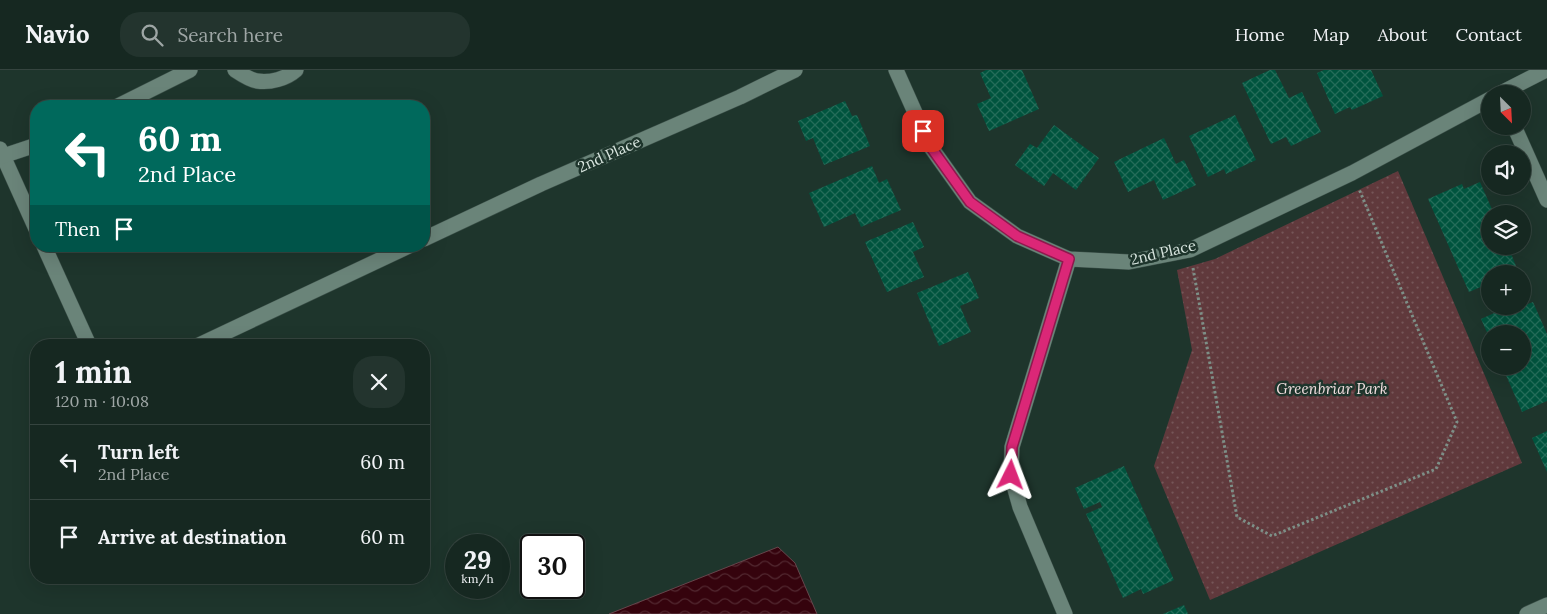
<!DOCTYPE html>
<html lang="en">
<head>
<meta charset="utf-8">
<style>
  body { margin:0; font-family:Lora,serif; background:#23342e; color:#f1f3f6; height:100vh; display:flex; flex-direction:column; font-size:19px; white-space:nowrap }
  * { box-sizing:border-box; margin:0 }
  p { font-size:16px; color:#9ea6a5 }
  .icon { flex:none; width:28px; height:28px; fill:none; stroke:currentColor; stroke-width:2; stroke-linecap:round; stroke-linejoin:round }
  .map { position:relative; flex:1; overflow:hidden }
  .panel { position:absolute; left:30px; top:269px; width:400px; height:245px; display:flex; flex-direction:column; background:#162821; border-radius:20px; box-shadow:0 5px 20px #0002,0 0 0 1px #35443f }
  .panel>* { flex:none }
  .hud { position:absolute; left:30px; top:30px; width:400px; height:152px; border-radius:20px; box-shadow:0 5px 20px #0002,0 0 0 1px #35443f; background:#00695c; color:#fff; overflow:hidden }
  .needle { width:32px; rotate:156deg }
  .tools { position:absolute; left:1481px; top:15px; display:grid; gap:10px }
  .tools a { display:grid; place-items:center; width:50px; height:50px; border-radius:50%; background:#162821; box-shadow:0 5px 20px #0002,0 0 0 1px #35443f; font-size:25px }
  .speed { position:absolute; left:445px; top:464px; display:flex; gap:10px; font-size:25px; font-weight:700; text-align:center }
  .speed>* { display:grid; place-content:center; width:65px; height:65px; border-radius:50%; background:#162821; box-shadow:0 5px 20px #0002,0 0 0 1px #35443f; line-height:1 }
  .speed small { font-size:12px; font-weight:400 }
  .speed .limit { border:2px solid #111; border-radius:8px; background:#fff; color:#111 }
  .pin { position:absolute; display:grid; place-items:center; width:42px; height:42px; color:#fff; margin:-21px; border-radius:10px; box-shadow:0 2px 8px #0006 }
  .me { position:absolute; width:55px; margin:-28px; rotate:3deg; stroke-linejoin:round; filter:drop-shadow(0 0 4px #0008) }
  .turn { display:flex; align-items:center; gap:18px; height:105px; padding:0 25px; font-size:22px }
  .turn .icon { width:65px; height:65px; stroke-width:2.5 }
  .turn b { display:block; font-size:35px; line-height:42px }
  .then { display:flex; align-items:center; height:48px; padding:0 25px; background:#0003; gap:10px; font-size:19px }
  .round { display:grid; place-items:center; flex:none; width:52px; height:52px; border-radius:20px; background:#23342e }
  .head { display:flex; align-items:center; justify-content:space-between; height:85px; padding:0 25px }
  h1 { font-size:30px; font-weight:800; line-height:38px }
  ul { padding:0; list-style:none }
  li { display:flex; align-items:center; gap:15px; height:75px; padding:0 25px; border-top:1px solid #35443f }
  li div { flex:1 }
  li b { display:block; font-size:19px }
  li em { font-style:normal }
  header { display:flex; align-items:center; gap:30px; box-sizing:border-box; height:70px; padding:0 25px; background:#162821; border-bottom:1px solid #35443f }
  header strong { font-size:24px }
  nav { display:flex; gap:28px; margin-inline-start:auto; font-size:18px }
  .search { width:350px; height:45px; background:#23342e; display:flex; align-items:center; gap:12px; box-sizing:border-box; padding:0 18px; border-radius:20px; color:#9ea6a5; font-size:19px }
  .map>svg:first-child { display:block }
</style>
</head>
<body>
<header>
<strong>Navio</strong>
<div class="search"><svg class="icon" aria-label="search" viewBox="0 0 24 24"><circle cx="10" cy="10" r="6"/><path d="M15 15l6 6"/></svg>Search here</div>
<nav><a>Home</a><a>Map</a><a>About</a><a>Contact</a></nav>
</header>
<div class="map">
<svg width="1547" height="544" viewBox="0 0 1547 544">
  <defs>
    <pattern id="green-dots" width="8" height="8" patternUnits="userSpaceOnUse" patternTransform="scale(1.25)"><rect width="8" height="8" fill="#60393c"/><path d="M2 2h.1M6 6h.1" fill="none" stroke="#765658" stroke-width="1.8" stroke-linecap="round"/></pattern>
    <pattern id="water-waves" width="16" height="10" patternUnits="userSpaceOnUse" patternTransform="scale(1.25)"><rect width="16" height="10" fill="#35030d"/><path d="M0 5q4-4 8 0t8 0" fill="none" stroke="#522830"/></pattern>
    <pattern id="building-cross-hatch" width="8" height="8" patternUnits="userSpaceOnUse" patternTransform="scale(1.25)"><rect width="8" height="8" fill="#00543e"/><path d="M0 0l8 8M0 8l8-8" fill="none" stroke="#246c59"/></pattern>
  </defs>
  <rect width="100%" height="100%" fill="#1e352c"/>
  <path fill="url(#green-dots)" d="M1398,101L1522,393L1210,530L1154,396L1192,280L1177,200L1215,189Z"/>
  <path fill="url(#water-waves)" stroke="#66464c" d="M778,477L795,493L817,544H609Z"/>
  <g fill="url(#building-cross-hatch)">
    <path d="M986,0H1022L1039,39L989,61L977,34L991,28L980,3Z"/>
    <path d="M1270,0H1275L1289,28L1302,22L1321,62L1291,76L1286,67L1271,74L1242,13Z"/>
    <path d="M1324,0H1371L1383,26L1352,40L1350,37L1335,44L1317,3Z"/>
    <path d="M845,31L852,46L857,45L870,76L824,95L813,68L806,71L798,51Z"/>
    <path d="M1235,45L1256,90L1226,104L1224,99L1208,107L1189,66Z"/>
    <path d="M1054,55L1099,88L1076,120L1053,103L1044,116L1015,95L1030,74L1037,78Z"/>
    <path d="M1164,68L1176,94L1184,90L1196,115L1163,130L1154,110L1128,122L1114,92Z"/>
    <path d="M872,96L879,113L887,109L901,140L861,157L855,143L824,157L809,123Z"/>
    <path d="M1480,112L1494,144H1490V176H1508L1516,196L1498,204H1490V213L1469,222L1428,129L1462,114L1464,119Z"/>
    <path d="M913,152L924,177L913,182L924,207L887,222L865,172Z"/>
    <path d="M968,202L979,228L960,236L971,262L939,276L917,223Z"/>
    <path d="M1533,232L1547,264V331L1522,342L1502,296H1522V264H1490V269L1481,249L1510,236H1516L1517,238Z"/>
    <path d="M1547,361V402L1532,368Z"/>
    <path d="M1124,396L1174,510L1143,524L1141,519L1123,528L1086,444L1102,437L1100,432L1084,439L1075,418Z"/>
    <path d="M1184,535L1188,544H1163Z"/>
  </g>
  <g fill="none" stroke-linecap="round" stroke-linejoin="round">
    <g stroke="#3c5049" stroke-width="16">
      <g id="minor">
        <path d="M235,0C241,4 250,10 257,11C270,13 286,9 296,0"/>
        <path d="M896,0L930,76L970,132L1017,166L1069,189L1129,192L1190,180L1352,103L1490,29"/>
        <path d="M1499,24L1546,0"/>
        <path d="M118,36L190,0"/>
        <path d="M1514,56L1547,130"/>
        <path d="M0,79L36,159"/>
        <path d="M3,86L36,75"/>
        <path d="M424,169L541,114L740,27L795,0"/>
        <path d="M44,176L89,275"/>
        <path d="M199,275L409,176"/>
        <path d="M1065,544L1020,437L1011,405L1012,377L1069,189"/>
        <path d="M1527,544L1547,535"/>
      </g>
    </g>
    <path stroke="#7d8f87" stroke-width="3" stroke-dasharray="2.5 2.5" stroke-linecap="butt" d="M1193,198L1237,447L1272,466L1436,399L1457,352L1359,119"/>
    <use href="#minor" stroke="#6a8479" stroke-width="15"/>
  </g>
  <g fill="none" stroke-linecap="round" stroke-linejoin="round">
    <g stroke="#8e194d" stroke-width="12">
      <path id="route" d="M923,61L930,76L970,132L1017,166L1069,189L1012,377L1011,405"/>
    </g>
    <use href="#route" stroke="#db2777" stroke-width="9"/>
  </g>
  <g text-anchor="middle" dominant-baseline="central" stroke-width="5" stroke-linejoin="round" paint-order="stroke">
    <g font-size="15" fill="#d7e4de" stroke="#1e352c">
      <text transform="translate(609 84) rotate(-24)">2nd Place</text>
      <text transform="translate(1163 182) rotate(-13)">2nd Place</text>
    </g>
    <g font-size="15" font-style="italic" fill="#f2dedf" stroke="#1e352c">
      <text x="1332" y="318">Greenbriar Park</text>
    </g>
  </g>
</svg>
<div class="tools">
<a><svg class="needle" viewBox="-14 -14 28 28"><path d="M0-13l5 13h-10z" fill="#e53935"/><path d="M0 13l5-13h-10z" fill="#9ea6a5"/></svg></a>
<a><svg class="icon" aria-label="sound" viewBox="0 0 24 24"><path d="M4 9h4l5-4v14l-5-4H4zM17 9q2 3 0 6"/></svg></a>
<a><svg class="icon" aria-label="layers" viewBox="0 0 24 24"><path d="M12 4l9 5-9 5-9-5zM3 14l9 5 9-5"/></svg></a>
<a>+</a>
<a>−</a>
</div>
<div class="speed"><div>29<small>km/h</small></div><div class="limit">30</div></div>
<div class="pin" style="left:923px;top:61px;background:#d93025"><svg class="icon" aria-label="arrive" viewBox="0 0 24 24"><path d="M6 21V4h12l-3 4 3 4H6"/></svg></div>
<svg class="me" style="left:1011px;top:405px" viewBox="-20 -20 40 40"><path d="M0-17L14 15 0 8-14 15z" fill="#db2777" stroke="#fff" stroke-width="4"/></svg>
<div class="hud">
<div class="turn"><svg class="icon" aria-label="left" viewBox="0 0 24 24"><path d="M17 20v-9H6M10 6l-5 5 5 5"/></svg><div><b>60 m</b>2nd Place</div></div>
<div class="then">Then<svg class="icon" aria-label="arrive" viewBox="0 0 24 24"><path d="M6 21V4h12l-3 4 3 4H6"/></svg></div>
</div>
<section class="panel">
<div class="head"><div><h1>1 min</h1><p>120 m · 10:08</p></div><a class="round"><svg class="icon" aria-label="close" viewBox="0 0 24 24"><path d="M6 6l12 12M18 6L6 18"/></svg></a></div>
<ul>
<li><svg class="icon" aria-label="left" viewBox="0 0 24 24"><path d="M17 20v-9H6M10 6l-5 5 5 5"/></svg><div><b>Turn left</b><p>2nd Place</p></div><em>60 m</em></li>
<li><svg class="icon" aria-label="arrive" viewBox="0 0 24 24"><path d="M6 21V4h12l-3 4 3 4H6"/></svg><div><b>Arrive at destination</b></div><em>60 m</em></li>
</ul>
</section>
</div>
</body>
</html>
